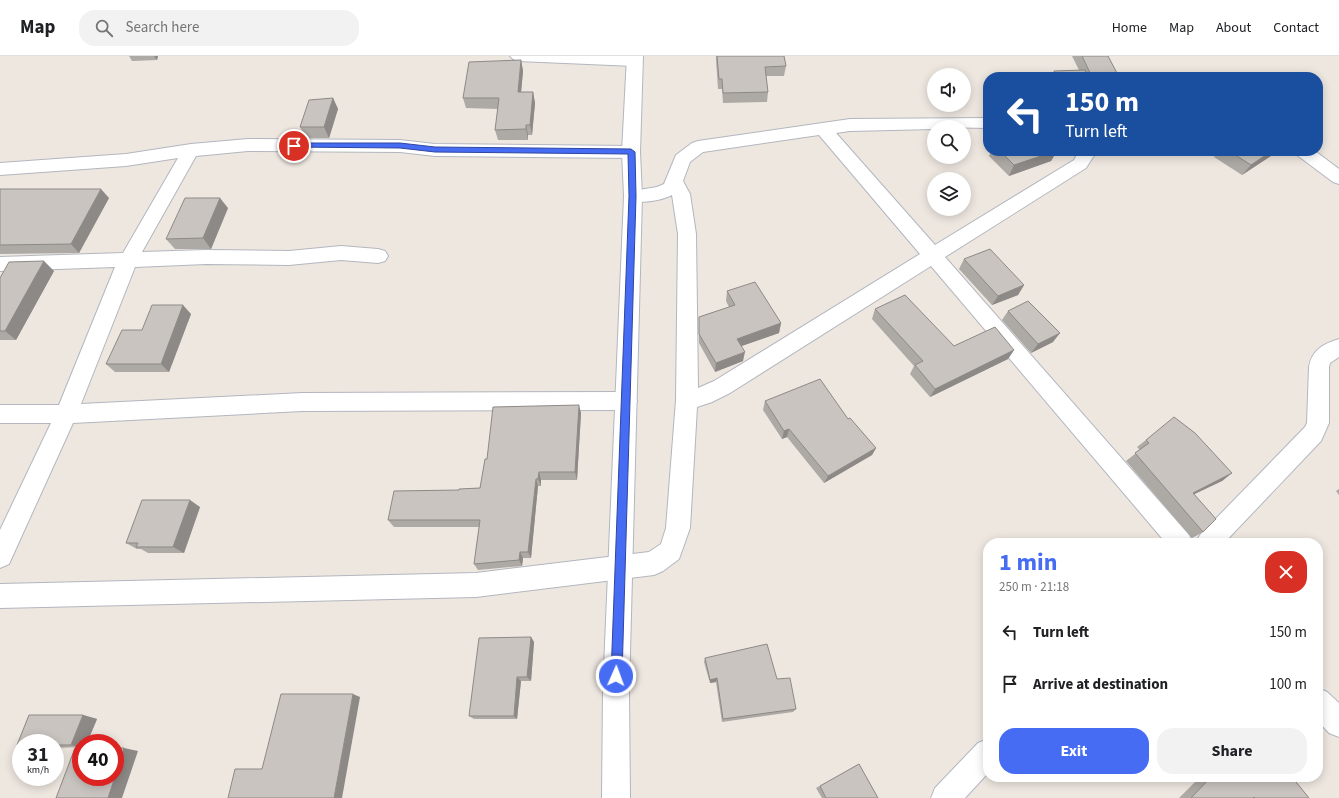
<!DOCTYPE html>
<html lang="en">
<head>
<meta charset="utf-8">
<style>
  body { margin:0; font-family:"Source Sans 3",sans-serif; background:#f2f2f2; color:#202124; height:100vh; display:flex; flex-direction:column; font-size:15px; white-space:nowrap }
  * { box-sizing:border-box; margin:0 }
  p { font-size:13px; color:#757577 }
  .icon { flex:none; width:22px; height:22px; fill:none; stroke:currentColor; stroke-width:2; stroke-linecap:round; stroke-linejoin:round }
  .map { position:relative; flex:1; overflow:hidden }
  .sheet { position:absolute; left:983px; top:482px; width:340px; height:244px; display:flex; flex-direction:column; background:#fff; border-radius:16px; box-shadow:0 2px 10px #0003 }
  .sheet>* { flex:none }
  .guide { position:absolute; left:983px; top:16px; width:340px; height:84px; border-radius:16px; box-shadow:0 2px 10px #0003; background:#1a4fa0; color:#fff; overflow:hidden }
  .controls { position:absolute; left:927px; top:12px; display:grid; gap:8px }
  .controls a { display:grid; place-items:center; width:44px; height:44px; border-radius:50%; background:#fff; box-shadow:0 2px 10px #0003; font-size:20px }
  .speed { position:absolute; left:12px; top:678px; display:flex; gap:8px; font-size:20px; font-weight:700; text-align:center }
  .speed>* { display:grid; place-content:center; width:52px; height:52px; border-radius:50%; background:#fff; box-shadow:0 2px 10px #0003; line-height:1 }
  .speed small { font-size:10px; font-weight:400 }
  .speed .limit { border:6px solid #d22; background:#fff; color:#111 }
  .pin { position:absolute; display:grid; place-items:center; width:34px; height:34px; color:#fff; margin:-17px; border:2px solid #fff; border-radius:50%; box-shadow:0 1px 4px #0007 }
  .me { position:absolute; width:44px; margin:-22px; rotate:2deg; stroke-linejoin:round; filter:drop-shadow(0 0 3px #0008) }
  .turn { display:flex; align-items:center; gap:14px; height:84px; padding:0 16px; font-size:18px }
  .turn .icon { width:52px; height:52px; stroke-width:2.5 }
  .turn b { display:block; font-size:28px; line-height:34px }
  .round { display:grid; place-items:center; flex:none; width:42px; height:42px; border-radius:16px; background:#f2f2f2 }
  .summary { display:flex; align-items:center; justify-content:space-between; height:68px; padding:0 16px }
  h1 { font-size:24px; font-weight:700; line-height:30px; color:#466cf4 }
  .button { display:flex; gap:8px; margin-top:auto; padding:8px 16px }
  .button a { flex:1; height:46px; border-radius:16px; background:#466cf4; color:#fff; font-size:16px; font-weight:700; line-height:46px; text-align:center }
  .button a+a { background:#f2f2f2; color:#202124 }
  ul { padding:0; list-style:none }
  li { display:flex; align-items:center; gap:12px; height:52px; padding:0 16px }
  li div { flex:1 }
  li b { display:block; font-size:15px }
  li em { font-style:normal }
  header { display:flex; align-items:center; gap:24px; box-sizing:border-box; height:56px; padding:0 20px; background:#fff; border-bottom:1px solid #e0e0e0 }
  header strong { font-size:19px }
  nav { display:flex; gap:22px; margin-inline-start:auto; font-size:14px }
  .search { width:280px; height:36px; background:#f2f2f2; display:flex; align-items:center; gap:10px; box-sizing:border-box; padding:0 14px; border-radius:16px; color:#757577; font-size:15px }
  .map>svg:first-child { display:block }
</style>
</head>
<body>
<header>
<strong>Map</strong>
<div class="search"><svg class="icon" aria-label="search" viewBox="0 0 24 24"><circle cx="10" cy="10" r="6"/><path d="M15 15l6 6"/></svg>Search here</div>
<nav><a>Home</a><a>Map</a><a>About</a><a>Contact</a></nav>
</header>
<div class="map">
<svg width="1339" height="742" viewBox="0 0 1339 742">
  <rect width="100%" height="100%" fill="#eee7e0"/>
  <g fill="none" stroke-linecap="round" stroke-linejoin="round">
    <g stroke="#b3b6bf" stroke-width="2">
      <g id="minor">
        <path d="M510,0H629L640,2L642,5L640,8L634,10L518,5L513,3Z"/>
        <path d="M988,62V72L934,71V73L850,75L836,77L935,189L1074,104L1079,95H1097L1086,112L945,201L1189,479L1193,487H1166L931,210L730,337L712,346L697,351L690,472L679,503L663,515L654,519L476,541L0,552V528L476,517L649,496L661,488L666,472L676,344L678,178L672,139C660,145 640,148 627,144L624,140L627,136L657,131L664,128L676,99L692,87L698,85L850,63ZM819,79L920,198L714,325L698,332L696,178L690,138L683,125L690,106L703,96Z"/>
        <path d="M248,83L400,84L435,88L631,90L637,92L640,96L637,100L631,102L435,100L400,96L248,95L196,100L142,196L206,194L289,195L341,190L378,193L385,195L388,200L385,205L378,207L341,204L289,209L206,208L135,211L81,348L302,337L626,336L634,339L637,345L634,351L626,354L302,355L73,367L9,508L0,512V474L51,367H0V349H59L115,211L0,215V201L123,197L178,102L126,110L0,119V107L126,98L191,88Z"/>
        <path d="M1294,95H1315L1339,113V128L1333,126L1297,99Z"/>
        <path d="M1339,283V301L1330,307L1329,311V367L1321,385L1224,487H1196L1200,479L1305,371L1307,367L1309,311C1312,294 1323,288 1339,283Z"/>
        <path d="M1318,632L1327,636L1339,647V681L1329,677L1318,665Z"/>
        <path d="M988,683V717L965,742H931L935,732L978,687Z"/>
      </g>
    </g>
    <g stroke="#b3b6bf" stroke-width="2">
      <path id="tertiary" d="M627,0H643L640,96L642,140L629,635L630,742H602L603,635L624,140L622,96Z"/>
    </g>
    <use href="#minor" fill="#fff" fill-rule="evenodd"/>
    <use href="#tertiary" fill="#fff" fill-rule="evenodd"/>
  </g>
  <g fill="#ada9a4">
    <path d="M129,0H158L157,4L132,5Z"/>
    <path d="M716,0H784L786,10L784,20H766L768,36L767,46L723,47L722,33H718L716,4Z"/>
    <path d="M1072,0H1108L1119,21H1047L1049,17H1053L1054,15L1079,14Z"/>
    <path d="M521,4L523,15L521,36H533L535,47L532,79H528V84H498L495,74L498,53L466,52L463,42Z"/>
    <path d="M333,42L338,53L329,82H306L300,71Z"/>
    <path d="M991,95H1057L1051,105L1009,120L989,100Z"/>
    <path d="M1219,95H1277L1274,98L1242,119L1214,101Z"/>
    <path d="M0,133L109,142L79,197L0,198Z"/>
    <path d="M228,152L211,193H175L166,183Z"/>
    <path d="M964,203L1024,229L1018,239L992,249L959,213Z"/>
    <path d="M54,215L16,284H0V222Z"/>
    <path d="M727,235L781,267L779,277L741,290L743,305L715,316L699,287V261L729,251L726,245Z"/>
    <path d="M875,253L954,290L1014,294L1008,303L930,341L910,318L914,310L872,263Z"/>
    <path d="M1008,255L1053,286L1031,297L1002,264Z"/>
    <path d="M191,258L169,316H115L106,308L142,274Z"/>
    <path d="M765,345L848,363L876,392L872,399L824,427L787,381L782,383L763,354Z"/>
    <path d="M581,357L577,424H541V430H538L531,502H523L522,510L478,514L474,508L479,471H394L388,464L459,434L480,432L487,403Z"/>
    <path d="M1146,384L1232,417L1222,425L1194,438L1203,476L1192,482L1126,405L1140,394L1137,391Z"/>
    <path d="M1339,433V439L1336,435Z"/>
    <path d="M200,451L184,497H148L141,493H137L126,487Z"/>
    <path d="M531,581L534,586L531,625H521L517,663H474L469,660Z"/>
    <path d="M705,602L777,623L796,653L793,656L722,666L716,626L710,627L704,606Z"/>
    <path d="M29,659H83L97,663L87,687H81V691L55,692V687H21V690L17,689Z"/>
    <path d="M859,708L878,742H822L816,732Z"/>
    <path d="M1200,721H1292L1309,742H1179Z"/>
  </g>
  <g fill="#8d8986">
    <path d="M154,0H158L157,4Z"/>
    <path d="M521,4L523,15L520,47L518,36Z"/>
    <path d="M533,36L535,47L532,79L530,69Z"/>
    <path d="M333,42L338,53L329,82L324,71Z"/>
    <path d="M526,69L528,79V84L526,73Z"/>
    <path d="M1056,95H1057L1051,105L1009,120L1014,109Z"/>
    <path d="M1272,95H1277L1274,98L1242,119L1251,109Z"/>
    <path d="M101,133L109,142L79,197L71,188Z"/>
    <path d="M220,142L228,152L211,193L203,182Z"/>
    <path d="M44,205L54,215L16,284L5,275Z"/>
    <path d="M1024,229L1018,239L992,249L998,240Z"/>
    <path d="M183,249L191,258L169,316L161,308Z"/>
    <path d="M781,267L779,277L736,292L737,283Z"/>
    <path d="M1060,277L1053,286L1031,297L1038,288Z"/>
    <path d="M1014,294L1008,303L930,341L935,333Z"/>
    <path d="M745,296L743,305L715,316L716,307Z"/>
    <path d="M579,349L581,357L577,424L575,416Z"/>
    <path d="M789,373L787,381L782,383L784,375Z"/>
    <path d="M876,392L872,399L824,427L828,420Z"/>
    <path d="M539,416L541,424V430L538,423Z"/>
    <path d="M1232,417L1222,425L1182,444L1193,437Z"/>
    <path d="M536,423L538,430L531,502L528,496Z"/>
    <path d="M190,444L200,451L184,497L173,491Z"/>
    <path d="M520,496L523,502L522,510L519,504Z"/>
    <path d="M531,581L534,586L531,625L527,621Z"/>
    <path d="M517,621L521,625L517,663L514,660Z"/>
    <path d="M717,622L716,626L710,627V624Z"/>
    <path d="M353,638L360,641L342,742H334Z"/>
    <path d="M83,659L97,663L87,687H81V691L71,689Z"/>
    <path d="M124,692L138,695L122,742H108Z"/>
  </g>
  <g fill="#c9c4bf" stroke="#8d8986">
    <path d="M717,0H784L786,10L765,11L768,36L723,37L722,23H719Z"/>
    <path d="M1082,0H1108L1119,21H1092Z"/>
    <path d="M521,4L518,36H533L530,69H526V73L495,74L499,42H463L469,6Z"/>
    <path d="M1085,14L1088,21H1051L1049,17H1055L1054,15Z"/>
    <path d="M333,42L324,71H300L309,44Z"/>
    <path d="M1000,95H1056L1014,109Z"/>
    <path d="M1229,95H1272L1251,109Z"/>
    <path d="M0,133H101L71,188L0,189Z"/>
    <path d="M185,142H220L203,182L166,183Z"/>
    <path d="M990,193L1024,229L998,240L964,203Z"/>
    <path d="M44,205L5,275H0V222L9,206Z"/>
    <path d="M755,226L781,267L737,283L745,296L716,307L699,278V261L735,249L727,235Z"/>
    <path d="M905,239L954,290L995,271L1014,294L935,333L915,309L923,305L875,253Z"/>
    <path d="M1028,245L1060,277L1038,288L1008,255Z"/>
    <path d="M152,249H183L161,308H106L122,274H142Z"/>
    <path d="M820,323L848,363L850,362L876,392L828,420L789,373L784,375L765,345Z"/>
    <path d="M579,349L575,416H539L538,423H536L528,496H520L519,504L474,508L480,464H388L394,435L459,434V433L480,432L485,403H487L493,351Z"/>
    <path d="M1174,361L1195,377L1232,417L1193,437L1216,463L1203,476L1135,397L1149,387L1146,384Z"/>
    <path d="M142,444H190L173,491H136L138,487H126Z"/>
    <path d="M531,581L527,621H517L514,660H469L479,582Z"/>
    <path d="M767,588L777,623L790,622L796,653L723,663L717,622L710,624L705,602Z"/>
    <path d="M281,638H353L334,742H228L235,713H262Z"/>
    <path d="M29,659H83L71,689H55V687H21V689H17Z"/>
    <path d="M75,692H81V721H115L108,742H56Z"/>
    <path d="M115,692H124L115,720Z"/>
    <path d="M859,708L878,742H826L820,730Z"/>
    <path d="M1211,721H1292L1309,742H1255L1254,741L1253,742H1191Z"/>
  </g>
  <path fill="#466cf4" stroke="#2e469f" d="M294,87H400L435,91L631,93L635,96L636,140L622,620L620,624L616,625L613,624L611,620L629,140L628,98L435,96L400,92L292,91V88Z"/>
</svg>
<div class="controls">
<a><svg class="icon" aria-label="sound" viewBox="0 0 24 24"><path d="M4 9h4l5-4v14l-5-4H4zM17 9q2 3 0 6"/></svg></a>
<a><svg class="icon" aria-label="search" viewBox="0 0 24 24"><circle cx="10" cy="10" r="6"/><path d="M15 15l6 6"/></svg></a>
<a><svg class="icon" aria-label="layers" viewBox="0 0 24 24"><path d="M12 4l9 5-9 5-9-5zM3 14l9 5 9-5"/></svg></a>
</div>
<div class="speed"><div>31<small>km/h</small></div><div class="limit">40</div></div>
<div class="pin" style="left:294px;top:90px;background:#d93025"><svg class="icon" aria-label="arrive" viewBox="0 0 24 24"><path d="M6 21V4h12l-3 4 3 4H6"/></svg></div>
<svg class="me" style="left:616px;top:620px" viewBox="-20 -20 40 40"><circle r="17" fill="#466cf4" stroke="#fff" stroke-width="3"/><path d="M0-11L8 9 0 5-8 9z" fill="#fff"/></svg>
<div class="guide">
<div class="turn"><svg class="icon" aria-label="left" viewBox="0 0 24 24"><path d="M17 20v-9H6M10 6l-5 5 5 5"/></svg><div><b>150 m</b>Turn left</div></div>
</div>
<section class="sheet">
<div class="summary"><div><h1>1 min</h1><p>250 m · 21:18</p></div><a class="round" style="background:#d93025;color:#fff"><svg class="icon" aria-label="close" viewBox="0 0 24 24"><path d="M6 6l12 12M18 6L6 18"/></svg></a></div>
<ul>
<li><svg class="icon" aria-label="left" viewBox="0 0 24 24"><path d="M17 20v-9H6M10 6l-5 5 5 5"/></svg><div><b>Turn left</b></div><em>150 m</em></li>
<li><svg class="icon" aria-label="arrive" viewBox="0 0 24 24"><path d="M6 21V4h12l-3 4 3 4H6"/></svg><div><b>Arrive at destination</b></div><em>100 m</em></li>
</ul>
<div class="button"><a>Exit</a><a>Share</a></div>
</section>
</div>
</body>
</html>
